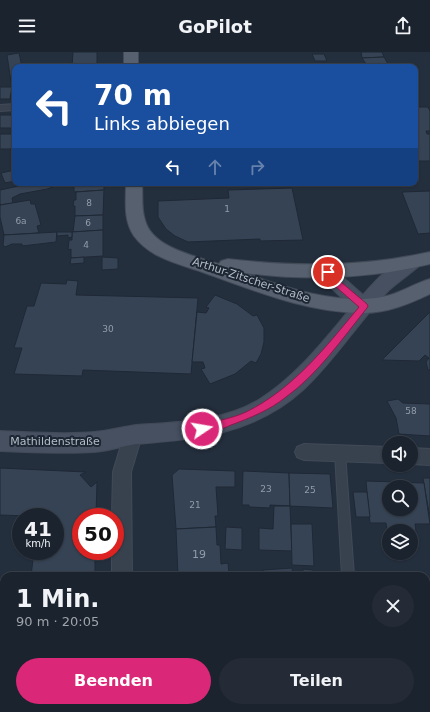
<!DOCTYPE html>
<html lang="de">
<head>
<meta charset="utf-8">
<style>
  body { margin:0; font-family:"DejaVu Sans",sans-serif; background:#242b36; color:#f1f3f6; height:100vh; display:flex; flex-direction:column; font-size:15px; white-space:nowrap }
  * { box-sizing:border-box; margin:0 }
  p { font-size:13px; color:#a0a4aa }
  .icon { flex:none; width:22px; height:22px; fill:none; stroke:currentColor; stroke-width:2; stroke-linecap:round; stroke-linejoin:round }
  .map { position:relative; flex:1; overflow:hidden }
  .details { position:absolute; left:0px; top:520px; width:430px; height:140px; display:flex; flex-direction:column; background:#1b232e; border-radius:12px 12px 0 0; box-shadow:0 1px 3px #0004,0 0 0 1px #39404a }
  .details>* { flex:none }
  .top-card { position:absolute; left:12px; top:12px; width:406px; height:122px; border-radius:8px; box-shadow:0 1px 3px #0004,0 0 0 1px #39404a; background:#1a4fa0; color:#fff; overflow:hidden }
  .fabs { position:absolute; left:382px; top:384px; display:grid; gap:8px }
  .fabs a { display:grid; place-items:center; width:36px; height:36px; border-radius:50%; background:#1b232e; box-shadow:0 1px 3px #0004,0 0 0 1px #39404a; font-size:20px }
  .speed { position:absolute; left:12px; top:456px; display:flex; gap:8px; font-size:20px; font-weight:700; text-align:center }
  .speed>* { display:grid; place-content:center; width:52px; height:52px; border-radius:50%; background:#1b232e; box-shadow:0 1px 3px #0004,0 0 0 1px #39404a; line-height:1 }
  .speed small { font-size:10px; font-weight:400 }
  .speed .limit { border:6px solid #d22; background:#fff; color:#111 }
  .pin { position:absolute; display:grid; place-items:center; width:34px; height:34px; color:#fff; margin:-17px; border:2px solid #fff; border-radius:50%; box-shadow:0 1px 4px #0007 }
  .me { position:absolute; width:44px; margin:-22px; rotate:78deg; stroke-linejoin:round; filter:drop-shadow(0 0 3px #0008) }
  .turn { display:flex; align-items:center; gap:14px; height:84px; padding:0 16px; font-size:18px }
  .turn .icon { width:52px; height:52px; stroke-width:2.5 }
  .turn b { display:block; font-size:28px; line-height:34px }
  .lanes { display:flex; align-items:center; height:38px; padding:0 16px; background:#0003; justify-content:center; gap:20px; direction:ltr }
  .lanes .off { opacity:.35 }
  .round { display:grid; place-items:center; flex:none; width:42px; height:42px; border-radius:21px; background:#242b36 }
  .headline { display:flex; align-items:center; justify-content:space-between; height:68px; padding:0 16px }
  h1 { font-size:24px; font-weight:600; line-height:30px }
  .primary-button { display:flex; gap:8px; margin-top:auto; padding:8px 16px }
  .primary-button a { flex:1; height:46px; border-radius:24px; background:#db2777; color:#fff; font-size:16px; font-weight:600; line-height:46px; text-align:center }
  .primary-button a+a { background:#242b36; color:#f1f3f6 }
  header { display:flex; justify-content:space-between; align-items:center; height:52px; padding:0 16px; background:#1b232e; font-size:18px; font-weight:600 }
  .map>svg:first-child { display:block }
</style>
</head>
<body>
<header><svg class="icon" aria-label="menu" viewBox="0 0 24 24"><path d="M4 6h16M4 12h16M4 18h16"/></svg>GoPilot<svg class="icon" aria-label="share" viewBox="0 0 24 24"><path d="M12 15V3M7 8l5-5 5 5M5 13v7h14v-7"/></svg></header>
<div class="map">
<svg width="430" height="660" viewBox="0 0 430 660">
  <rect width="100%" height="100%" fill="#242f3e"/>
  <g fill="#364354" stroke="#1f2835" fill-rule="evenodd">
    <path d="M73,0H97V15H72Z"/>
    <path d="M361,0H382L384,5L362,6Z"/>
    <path d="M19,1L22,15H15V29L11,30L7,3Z"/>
    <path d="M312,2H324L327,9H315Z"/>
    <path d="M384,5L388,12H390L393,15H368L362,6Z"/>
    <path d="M12,33H15V47H10Z"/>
    <path d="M0,35H12L10,47H0Z"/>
    <path d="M415,55H428L430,59V79H426L427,82H430V109H415Z"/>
    <rect x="0" y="63" width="15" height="13"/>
    <path d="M0,82H14L12,97H0Z"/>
    <path d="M15,118V129L5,131L1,121Z"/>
    <path d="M33,131H64L47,137L20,142L12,146L13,151L0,153V138Z"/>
    <path d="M72,131H104V138L74,140V135H71Z"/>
    <path d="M292,136L303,188L260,189V187L188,190L175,184L166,177L158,165V149L229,146L228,138Z"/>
    <path d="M104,138L103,163L75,164V154H73L74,148H76V140Z"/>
    <path d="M430,139V181L418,182L402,140Z"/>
    <path d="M30,148L31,152H35L41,173L37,174L39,181L4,183L0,165V153Z"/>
    <path d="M103,163V178L73,180L75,164Z"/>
    <path d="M103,178V204L71,206V197L68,198L69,188H72V180Z"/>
    <path d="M57,180L56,190L22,194V192H12L5,195L3,193L4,183Z"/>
    <path d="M57,180H72V185L68,186V183L57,184Z"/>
    <path d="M84,205V211L70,212L71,206Z"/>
    <path d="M102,205L118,206V217L102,218Z"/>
    <path d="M67,228L78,229L76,243L198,246L191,322L83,318L82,324L14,322L22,296H14L27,254H34L41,231L66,232Z"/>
    <path d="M215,243L237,252L253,264L257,263L264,276V290L261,302L256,311L251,309L235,322L210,332L201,317L205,316L203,310H192L197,260L206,261L209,256L206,255Z"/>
    <path d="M430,260V318H428L426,310L429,306L425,303L419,309L382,308Z"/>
    <path d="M398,347L403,351L430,352V384L399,382L396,366L387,349Z"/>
    <path d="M0,416L86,420L80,423L91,435L97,430L96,465H81V499H95V524H31L34,499H55V465L0,463Z"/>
    <path d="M179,417L235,419V435H216L218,464H215L216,475L176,477L172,423Z"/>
    <path d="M243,419L289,421L290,454L270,453V456L249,455V453H242Z"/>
    <path d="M289,421L330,422L333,456L290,454Z"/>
    <path d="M423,426H430V461H429Z"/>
    <path d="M366,429L424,431L430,472H415L416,479H387L386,471H370ZM389,435H411V457H389Z"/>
    <path d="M353,440H367L370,465H356Z"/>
    <path d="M274,454H290L292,499L259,498V476L273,477Z"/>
    <path d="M291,472H312L314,514L292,513Z"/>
    <path d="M216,475L217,493H220L221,512L228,511L229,522L178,524L176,477Z"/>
    <path d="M226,475L242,476V498L225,497Z"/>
    <path d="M292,516L293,524H264L263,518Z"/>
    <path d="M303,517L313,518L315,524H293L292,520L303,521Z"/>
    <path d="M377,521L402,522V524H377Z"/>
    <path d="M4,600V656H47L36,660H0V601Z"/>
    <path d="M426,637L427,660H400V656H426Z"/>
    <rect x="186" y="656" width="46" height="4"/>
    <path d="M333,656H354L353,660H333Z"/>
    <rect x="375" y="656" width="25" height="4"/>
  </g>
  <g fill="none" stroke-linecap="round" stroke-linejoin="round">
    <g stroke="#414a57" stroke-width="2">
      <path id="service" d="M340,397L343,398L345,401L354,524H342L335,401L337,398Z"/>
    </g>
    <g stroke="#414a57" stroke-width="2">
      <g id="minor">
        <path d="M15,52V58L0,59V53Z"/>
        <path d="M133,376L139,378L142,383L131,420L132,524H112V499H115V465H112L113,420L124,383L127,378Z"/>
        <path d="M304,392L389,395V411L304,408L297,405L295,400L297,395Z"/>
        <path d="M411,396L430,397V413L411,412Z"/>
        <rect x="110" y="656" width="24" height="4"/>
      </g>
    </g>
    <g stroke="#414a57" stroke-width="2">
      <path id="secondary" d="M411,205L418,207L420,211L418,215C408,223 398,230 389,238C359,269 336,307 304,337C255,382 199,387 136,392C122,394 108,399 94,400C63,402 31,400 0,399V379C31,380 63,383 94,380C108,379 122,375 136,373C178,370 223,370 260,347C297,324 324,288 352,255C340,244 327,234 318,220L321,215L328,214L335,215L345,227L363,243C376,228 392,210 411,205Z"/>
    </g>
    <g stroke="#414a57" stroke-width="2">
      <g id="primary">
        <rect x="124" y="0" width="14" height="15"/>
        <path d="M126,131H142C143,143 141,156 145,168C152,196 196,204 219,212L221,209L228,207C297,215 362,215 430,200V212C369,227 307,229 245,221C286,236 338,253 382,245C399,242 413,232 430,227V242C409,252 387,261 363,261C308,261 256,239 205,221C180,212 151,207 134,184C123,168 126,149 126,131Z"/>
      </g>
    </g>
    <use href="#service" fill="#38414e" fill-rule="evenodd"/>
    <use href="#minor" fill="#38414e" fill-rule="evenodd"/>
    <use href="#secondary" fill="#465061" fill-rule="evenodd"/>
    <use href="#primary" fill="#56606e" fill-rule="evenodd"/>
  </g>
  <path fill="#db2777" stroke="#8e194d" d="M325,218H331L341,230L367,252L368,254L367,256C342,287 318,322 286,345C270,358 250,366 231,373C222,377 208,383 199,380L197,377L199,374C214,369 231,367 246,360C293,337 326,295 359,255L335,234L325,222Z"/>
  <g text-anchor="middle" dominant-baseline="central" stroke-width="4" stroke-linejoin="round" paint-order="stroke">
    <g font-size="9" fill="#929caa">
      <text x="89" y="151">8</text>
      <text x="227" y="157">1</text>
      <text x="21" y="169">6a</text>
      <text x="88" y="171">6</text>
      <text x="86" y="193">4</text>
      <text x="108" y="277">30</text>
      <text x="411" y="359">58</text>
      <text x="266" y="437">23</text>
      <text x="310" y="438">25</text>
      <text x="195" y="453">21</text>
    </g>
    <g font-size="11" fill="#b4bcc9" stroke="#1d2633">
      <text transform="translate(251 228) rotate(18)">Arthur-Zitscher-Straße</text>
      <text x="55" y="389">Mathildenstraße</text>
    </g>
    <g font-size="11" fill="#929caa">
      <text x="199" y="502">19</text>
    </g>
  </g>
</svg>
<div class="fabs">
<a><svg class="icon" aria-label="sound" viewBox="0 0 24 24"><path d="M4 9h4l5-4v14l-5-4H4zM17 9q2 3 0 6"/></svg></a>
<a><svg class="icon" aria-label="search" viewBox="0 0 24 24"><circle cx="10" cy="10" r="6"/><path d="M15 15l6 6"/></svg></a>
<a><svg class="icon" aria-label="layers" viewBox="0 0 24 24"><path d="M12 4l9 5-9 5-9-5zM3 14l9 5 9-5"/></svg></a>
</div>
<div class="speed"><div>41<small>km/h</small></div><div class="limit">50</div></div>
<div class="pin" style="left:328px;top:220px;background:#d93025"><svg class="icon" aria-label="arrive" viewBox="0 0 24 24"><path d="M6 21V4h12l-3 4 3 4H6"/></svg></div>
<svg class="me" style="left:202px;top:377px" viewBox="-20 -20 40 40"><circle r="17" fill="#db2777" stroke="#fff" stroke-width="3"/><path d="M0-11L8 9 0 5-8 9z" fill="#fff"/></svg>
<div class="top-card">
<div class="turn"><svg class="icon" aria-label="left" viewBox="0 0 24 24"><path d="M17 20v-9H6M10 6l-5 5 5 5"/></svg><div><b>70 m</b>Links abbiegen</div></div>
<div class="lanes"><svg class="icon" aria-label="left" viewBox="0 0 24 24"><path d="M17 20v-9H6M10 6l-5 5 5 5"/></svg><svg class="icon off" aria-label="ahead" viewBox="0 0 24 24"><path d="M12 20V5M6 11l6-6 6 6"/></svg><svg class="icon off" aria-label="right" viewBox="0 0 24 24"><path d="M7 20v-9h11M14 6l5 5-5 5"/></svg></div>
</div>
<section class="details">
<div class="headline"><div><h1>1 Min.</h1><p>90 m · 20:05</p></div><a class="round"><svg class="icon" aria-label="close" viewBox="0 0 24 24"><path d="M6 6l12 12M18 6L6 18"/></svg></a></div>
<div class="primary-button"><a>Beenden</a><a>Teilen</a></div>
</section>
</div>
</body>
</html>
